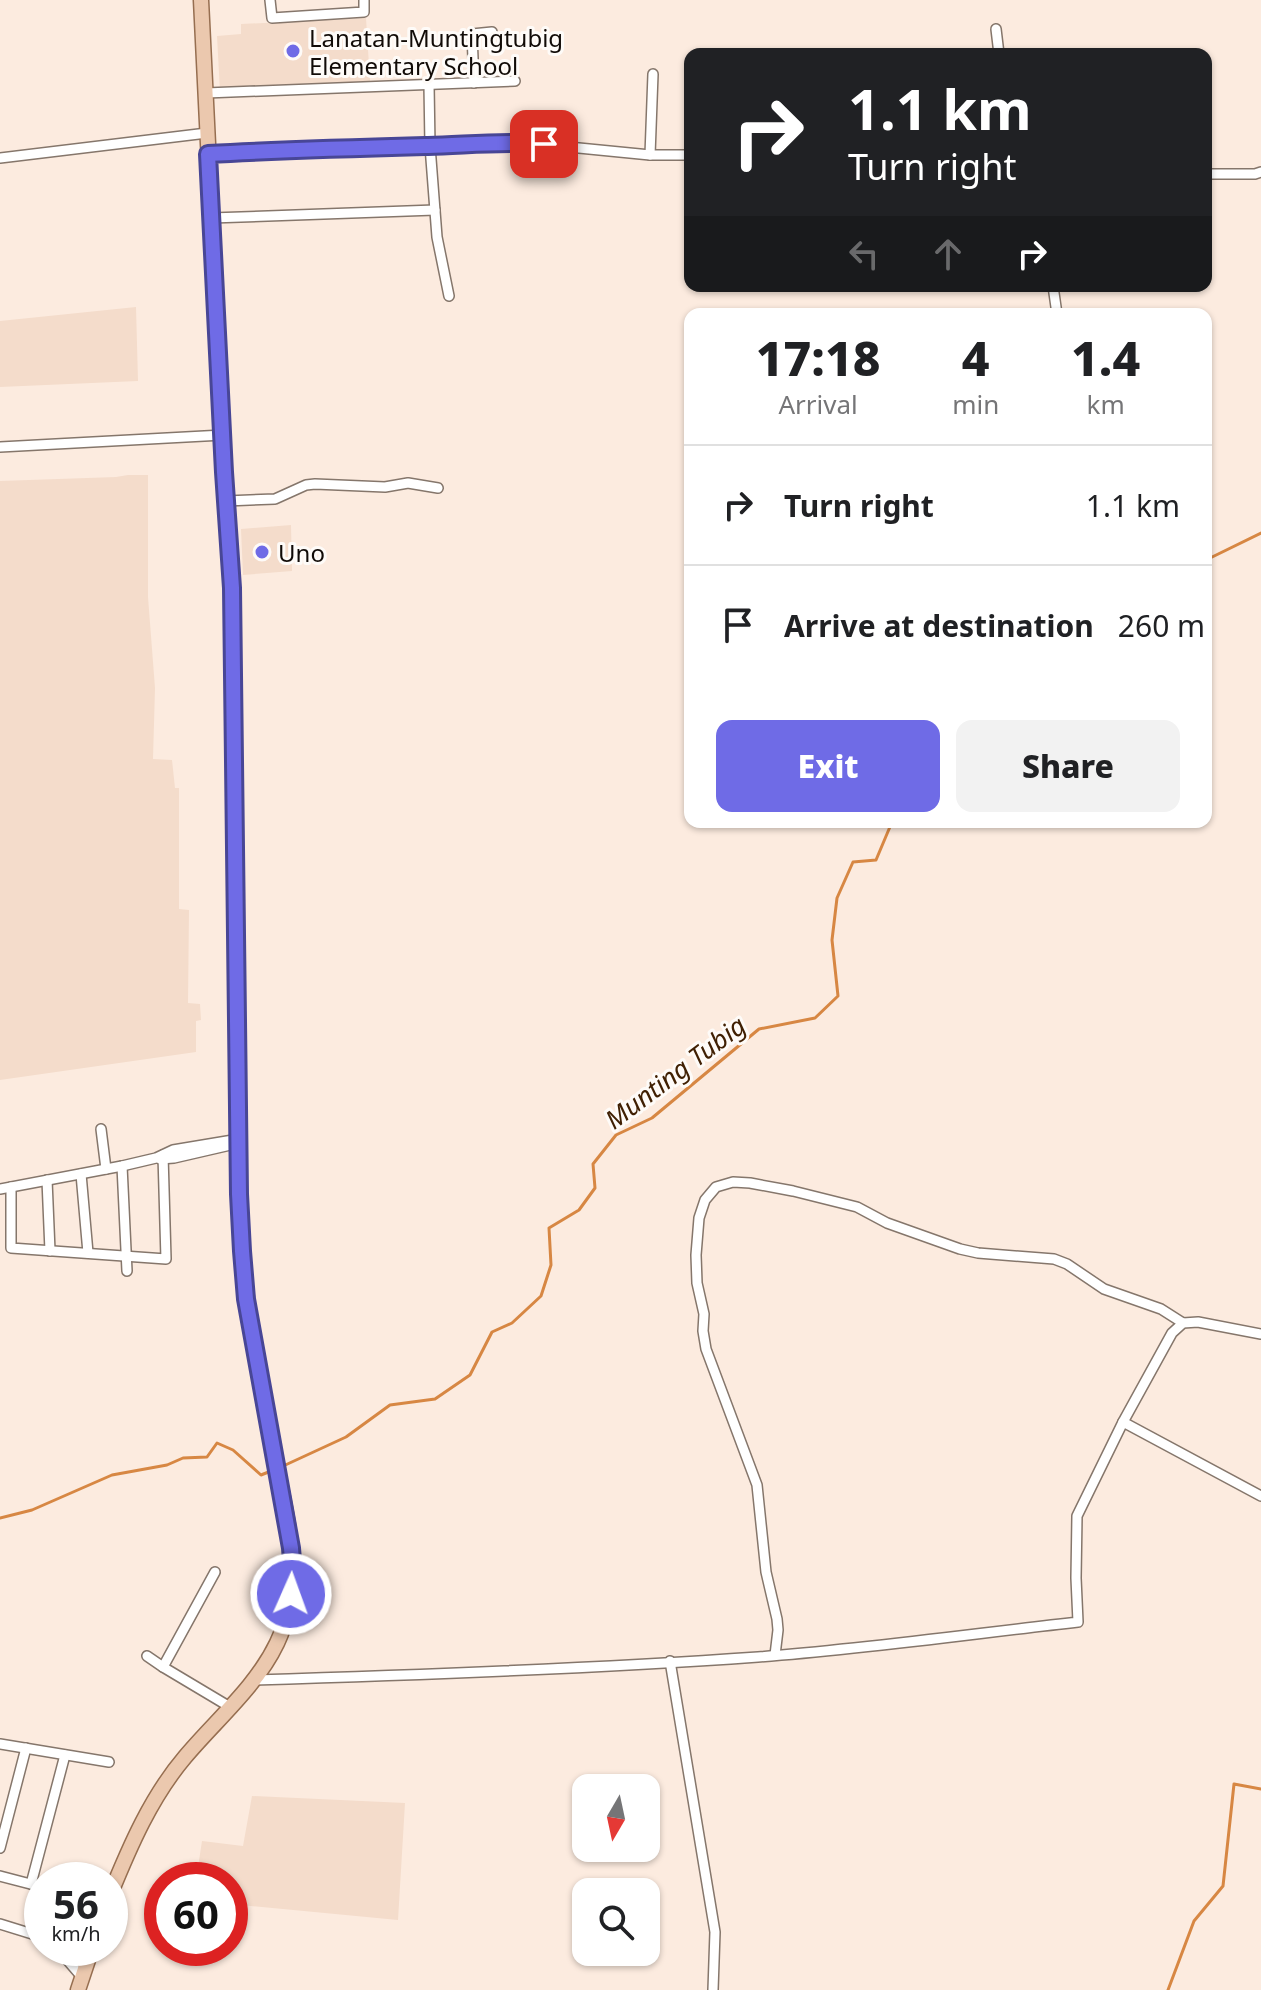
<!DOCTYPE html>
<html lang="en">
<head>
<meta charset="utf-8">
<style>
  body { margin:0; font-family:"Noto Sans",sans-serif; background:#f2f2f2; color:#202124; height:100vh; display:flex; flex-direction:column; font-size:30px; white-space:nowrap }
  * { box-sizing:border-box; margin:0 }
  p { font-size:26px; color:#757577 }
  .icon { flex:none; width:44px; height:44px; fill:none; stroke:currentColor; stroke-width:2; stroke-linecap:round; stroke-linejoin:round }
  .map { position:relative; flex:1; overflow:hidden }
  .sheet { position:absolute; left:684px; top:308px; width:528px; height:520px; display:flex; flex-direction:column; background:#fff; border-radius:16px; box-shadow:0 2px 6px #0004 }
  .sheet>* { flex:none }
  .guide { position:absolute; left:684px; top:48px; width:528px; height:244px; border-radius:16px; box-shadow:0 2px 6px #0004; background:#202124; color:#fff; overflow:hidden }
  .needle { width:52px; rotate:189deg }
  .controls { position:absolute; left:572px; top:1774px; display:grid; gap:16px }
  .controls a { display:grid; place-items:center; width:88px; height:88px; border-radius:16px; background:#fff; box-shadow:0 2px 6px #0004; font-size:40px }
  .speed { position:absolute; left:24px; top:1862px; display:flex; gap:16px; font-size:40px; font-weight:700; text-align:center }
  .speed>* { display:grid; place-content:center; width:104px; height:104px; border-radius:50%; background:#fff; box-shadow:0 2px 6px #0004; line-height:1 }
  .speed small { font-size:20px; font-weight:400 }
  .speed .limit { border:12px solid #d22; background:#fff; color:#111 }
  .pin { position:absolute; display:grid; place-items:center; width:68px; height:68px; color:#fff; margin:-34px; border-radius:16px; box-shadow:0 4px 12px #0006 }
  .me { position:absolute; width:88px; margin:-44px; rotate:2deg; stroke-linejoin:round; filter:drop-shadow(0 0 6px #0008) }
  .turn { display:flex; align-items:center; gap:28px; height:168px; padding:0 32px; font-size:36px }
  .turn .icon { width:104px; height:104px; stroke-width:2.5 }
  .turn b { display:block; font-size:56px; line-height:68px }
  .lanes { display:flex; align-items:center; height:76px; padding:0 32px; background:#0003; justify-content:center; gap:40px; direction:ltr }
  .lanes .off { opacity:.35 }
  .eta { display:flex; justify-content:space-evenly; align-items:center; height:136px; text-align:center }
  .eta b { font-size:48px; font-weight:800; line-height:56px }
  .action { display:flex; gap:16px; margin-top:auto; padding:16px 32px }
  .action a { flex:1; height:92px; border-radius:16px; background:#6f6be6; color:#fff; font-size:32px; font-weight:800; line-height:92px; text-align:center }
  .action a+a { background:#f2f2f2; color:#202124 }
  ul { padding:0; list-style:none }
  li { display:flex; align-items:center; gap:24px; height:120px; padding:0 32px; border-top:2px solid #e0e0e0 }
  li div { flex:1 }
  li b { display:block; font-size:30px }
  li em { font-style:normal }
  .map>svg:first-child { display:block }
</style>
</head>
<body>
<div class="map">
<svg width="1261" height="1990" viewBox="0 0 1261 1990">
  <rect width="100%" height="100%" fill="#fcebdf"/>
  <g fill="#f4dccb">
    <path d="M366,18L370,81L220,92L217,36L241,34V24Z"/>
    <path d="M136,307L138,381L0,387V321Z"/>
    <path d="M128,475H148V597L155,688L153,759L172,760L175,788H179V909L189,910L188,1003L200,1004L201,1020L196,1021V1052L0,1080V481L116,477Z"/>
    <path d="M291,525L292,571L243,575L241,529Z"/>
    <path d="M252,1796L405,1803L398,1920L230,1904V1880H196L202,1841L243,1846Z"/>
  </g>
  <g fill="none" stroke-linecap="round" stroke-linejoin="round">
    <g stroke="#d78743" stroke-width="3">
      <path d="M1206,560L1261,533"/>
      <path d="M281,1467L346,1437L390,1405L435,1399L470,1375L492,1332L512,1323L541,1296L551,1265L549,1228L579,1210L595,1188L593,1164L616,1135L652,1118L759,1029L815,1018L838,996L832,940L837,898L853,862L876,860L892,822"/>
      <path d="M0,1518L32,1510L112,1475L167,1465L183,1458L207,1457L217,1443L233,1450L261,1475L271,1471"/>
      <path d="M1168,1990L1194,1921L1223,1886L1234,1784L1261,1789"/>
    </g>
    <g stroke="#85766b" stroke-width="12">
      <g id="street">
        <path d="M270,0L272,18L364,12V0"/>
        <path d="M996,29L999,54"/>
        <path d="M474,83L472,34L492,32"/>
        <path d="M429,85L430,146L437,237L449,296"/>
        <path d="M206,93L515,81"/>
        <path d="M208,154L321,148L430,146L518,142L650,155H690"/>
        <path d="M650,155L653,74"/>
        <path d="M0,158L207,133"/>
        <path d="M1206,174H1255L1261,172"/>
        <path d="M211,218L435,210"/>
        <path d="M1053,286L1057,314"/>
        <path d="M0,447L223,435"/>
        <path d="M226,501L275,499L306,485L315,484L385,487L408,483L438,488"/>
        <path d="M101,1129L106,1169"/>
        <path d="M160,1159L174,1158L239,1143"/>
        <path d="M122,1166L127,1271"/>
        <path d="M81,1174L88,1253"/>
        <path d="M47,1180L50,1251"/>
        <path d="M11,1187V1248L166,1259L163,1155"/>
        <path d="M0,1189L122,1166L156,1158L173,1150L239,1139"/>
        <path d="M1123,1422L1172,1333L1183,1323L1198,1322L1261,1334"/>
        <path d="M215,1572L163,1667L230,1707"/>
        <path d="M775,1655L778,1630L777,1619L766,1572L757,1485L706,1349L703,1331L704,1314L697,1283L696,1255L699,1218L705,1200L716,1187L733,1182L750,1183L793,1191L857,1207L887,1223L960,1249L978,1253L1054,1259L1067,1264L1104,1289L1161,1309L1183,1323"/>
        <path d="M147,1656L163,1667"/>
        <path d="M670,1661L715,1932L713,1990"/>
        <path d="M253,1680C421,1675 590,1669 758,1657C865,1649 971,1634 1078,1622L1076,1578L1077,1516L1123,1422L1261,1496"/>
        <path d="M0,1744L109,1762"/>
        <path d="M0,1848L26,1748"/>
        <path d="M0,1876L42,1887"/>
        <path d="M31,1884L65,1755"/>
        <path d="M0,1924L42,1937"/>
        <path d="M57,1948L82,1977"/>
      </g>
    </g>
    <g stroke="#966e50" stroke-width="17">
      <g id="primary">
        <path d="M110,1895C130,1846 151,1797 185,1757C216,1720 256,1687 277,1643C306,1582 286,1516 274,1453C266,1413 259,1373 252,1333C244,1287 241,1241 239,1194L232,588L224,472L201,0"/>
        <path d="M78,1990L92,1948"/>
      </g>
    </g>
    <use href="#street" stroke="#fff" stroke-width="9"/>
    <use href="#primary" stroke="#ebc8ae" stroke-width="14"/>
  </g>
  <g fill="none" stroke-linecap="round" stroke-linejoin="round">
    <g stroke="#484696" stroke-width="20">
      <path id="route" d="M291,1594L293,1573L291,1548L246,1299L242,1251L239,1194L232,588L224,472L208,154C281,150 355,148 428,146C467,145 505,141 544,144"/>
    </g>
    <use href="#route" stroke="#6f6be6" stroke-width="14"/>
  </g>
  <g fill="#6f6be6" stroke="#fefbf8" stroke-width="3">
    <circle cx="293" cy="51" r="8"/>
    <circle cx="262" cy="552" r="8"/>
  </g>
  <g text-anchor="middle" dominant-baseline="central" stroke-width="6" stroke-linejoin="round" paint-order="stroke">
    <g font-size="24" fill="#110b07" stroke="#fefbf8" text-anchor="start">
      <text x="309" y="37">Lanatan-Muntingtubig<tspan x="309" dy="28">Elementary School</tspan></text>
      <text x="278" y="552">Uno</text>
    </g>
    <g font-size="26" font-style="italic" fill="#402003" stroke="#fefbf8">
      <text transform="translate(675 1072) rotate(-37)">Munting Tubig</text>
    </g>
  </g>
</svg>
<div class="controls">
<a><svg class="needle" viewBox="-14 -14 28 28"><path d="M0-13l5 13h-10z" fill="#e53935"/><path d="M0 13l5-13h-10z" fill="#757577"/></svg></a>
<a><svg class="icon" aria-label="search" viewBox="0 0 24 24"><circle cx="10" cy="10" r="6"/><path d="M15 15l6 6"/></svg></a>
</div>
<div class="speed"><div>56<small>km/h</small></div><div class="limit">60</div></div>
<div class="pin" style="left:544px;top:144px;background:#d93025"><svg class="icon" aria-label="arrive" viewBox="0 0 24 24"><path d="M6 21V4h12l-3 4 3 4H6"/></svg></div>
<svg class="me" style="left:291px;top:1594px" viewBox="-20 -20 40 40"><circle r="17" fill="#6f6be6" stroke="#fff" stroke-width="3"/><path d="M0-11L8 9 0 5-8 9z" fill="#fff"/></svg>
<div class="guide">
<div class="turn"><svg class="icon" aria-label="right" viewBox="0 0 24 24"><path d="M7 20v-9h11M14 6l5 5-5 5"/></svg><div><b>1.1 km</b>Turn right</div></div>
<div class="lanes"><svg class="icon off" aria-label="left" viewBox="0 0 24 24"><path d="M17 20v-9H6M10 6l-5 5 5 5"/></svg><svg class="icon off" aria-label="ahead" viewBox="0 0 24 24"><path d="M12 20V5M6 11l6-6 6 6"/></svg><svg class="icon" aria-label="right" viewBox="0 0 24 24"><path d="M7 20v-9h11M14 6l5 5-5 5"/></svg></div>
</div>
<section class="sheet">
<div class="eta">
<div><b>17:18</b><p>Arrival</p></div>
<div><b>4</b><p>min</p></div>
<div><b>1.4</b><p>km</p></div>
</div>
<ul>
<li><svg class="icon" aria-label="right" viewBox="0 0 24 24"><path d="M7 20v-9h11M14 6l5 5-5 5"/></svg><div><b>Turn right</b></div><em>1.1 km</em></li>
<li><svg class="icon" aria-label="arrive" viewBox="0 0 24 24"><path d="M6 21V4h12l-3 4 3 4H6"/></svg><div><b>Arrive at destination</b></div><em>260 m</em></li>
</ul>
<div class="action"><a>Exit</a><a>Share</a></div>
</section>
</div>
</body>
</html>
